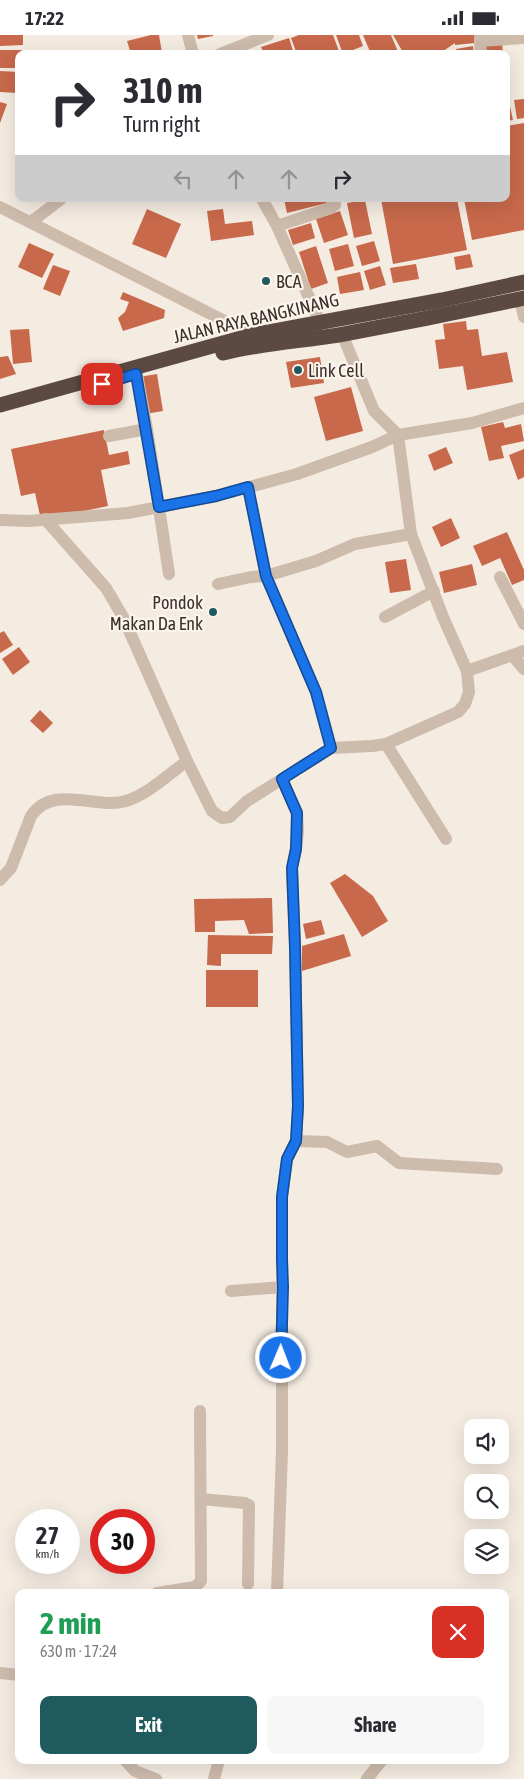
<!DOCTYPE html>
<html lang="en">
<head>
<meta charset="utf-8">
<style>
  body { margin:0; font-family:"Asap Condensed",sans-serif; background:#f7f7f7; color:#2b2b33; height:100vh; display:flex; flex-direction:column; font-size:19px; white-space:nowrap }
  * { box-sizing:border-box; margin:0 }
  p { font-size:16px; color:#7c7c81 }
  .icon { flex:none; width:28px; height:28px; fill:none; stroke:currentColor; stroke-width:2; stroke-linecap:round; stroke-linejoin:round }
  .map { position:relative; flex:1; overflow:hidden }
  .panel { position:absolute; left:15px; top:1554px; width:494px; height:175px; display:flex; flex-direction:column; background:#fff; border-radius:10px; box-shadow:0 5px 20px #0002 }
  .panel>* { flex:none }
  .hud { position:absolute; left:15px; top:15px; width:495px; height:152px; border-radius:10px; box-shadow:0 5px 20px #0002; background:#fff; color:#2b2b33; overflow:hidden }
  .fabs { position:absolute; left:464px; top:1384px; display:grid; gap:10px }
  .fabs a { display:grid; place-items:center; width:45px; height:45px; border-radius:10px; background:#fff; box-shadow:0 5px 20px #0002; font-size:25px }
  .speed { position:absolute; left:15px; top:1474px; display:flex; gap:10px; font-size:25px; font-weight:700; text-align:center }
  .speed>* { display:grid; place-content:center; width:65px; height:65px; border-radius:50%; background:#fff; box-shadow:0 5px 20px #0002; line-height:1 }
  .speed small { font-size:12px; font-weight:400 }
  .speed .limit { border:8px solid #d22; background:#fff; color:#111 }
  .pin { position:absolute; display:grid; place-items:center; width:42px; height:42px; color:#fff; margin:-21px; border-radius:10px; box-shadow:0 2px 8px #0006 }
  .me { position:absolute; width:55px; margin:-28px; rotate:1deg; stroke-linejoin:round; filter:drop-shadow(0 0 4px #0008) }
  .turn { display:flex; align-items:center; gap:18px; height:105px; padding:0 25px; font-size:22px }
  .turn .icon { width:65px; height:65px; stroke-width:2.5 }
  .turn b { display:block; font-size:35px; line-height:42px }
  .lanes { display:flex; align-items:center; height:48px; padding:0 25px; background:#0003; justify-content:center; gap:25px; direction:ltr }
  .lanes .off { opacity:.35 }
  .round { display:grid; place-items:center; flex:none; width:52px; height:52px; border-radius:10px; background:#f7f7f7 }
  .overview { display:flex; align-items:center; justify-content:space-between; height:85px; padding:0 25px }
  h1 { font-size:30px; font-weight:700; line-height:38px; color:#1e9e55 }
  .action { display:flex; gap:10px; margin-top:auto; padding:10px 25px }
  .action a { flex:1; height:58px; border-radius:10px; background:#1f5a5e; color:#fff; font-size:20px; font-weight:700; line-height:58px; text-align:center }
  .action a+a { background:#f7f7f7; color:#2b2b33 }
  .status { display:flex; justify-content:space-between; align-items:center; height:35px; padding:0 25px; background:#fff; direction:ltr }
  .status svg { height:14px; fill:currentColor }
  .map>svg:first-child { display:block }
</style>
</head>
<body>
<div class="status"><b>17:22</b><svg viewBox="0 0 49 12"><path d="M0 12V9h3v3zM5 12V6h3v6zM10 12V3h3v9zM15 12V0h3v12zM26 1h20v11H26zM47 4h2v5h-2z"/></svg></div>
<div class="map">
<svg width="524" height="1744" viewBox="0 0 524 1744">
  <rect width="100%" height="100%" fill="#f4ebe1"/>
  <g fill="#c8694b">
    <path d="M0,0H23V10L0,11Z"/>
    <path d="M151,0H159L162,18L131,19L127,6Z"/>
    <path d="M197,0H213V1L198,4Z"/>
    <path d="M299,0H333L340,19H297L291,3Z"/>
    <path d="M336,0H359L363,11L343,19Z"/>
    <path d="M363,0H391L399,19H371Z"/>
    <path d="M393,0H474L475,8L455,10V8L439,19H404Z"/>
    <path d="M289,3L294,19H264L261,12Z"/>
    <path d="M502,8L503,19H486L485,10Z"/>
    <path d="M473,11L474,19H457L456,14Z"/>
    <path d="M0,15H22V19H19V33H0Z"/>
    <path d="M0,36L19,37L18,58L0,57Z"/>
    <path d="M524,64V83L517,84L514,65Z"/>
    <path d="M0,67L7,69L0,88Z"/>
    <path d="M506,67H509L513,85L506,86Z"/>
    <path d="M524,88V195L472,205L464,164H506V91Z"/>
    <path d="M284,164H326L327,168L287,178Z"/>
    <path d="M381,164H457L467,215L393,229Z"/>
    <path d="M365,165L372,199L354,203L347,168Z"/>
    <path d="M147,174L181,189L166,223L132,209Z"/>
    <path d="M223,174L225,189L252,186L254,200L211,206L207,176Z"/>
    <path d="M340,176L348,200L324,208L316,184Z"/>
    <path d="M311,188L315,203L293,210L288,195Z"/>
    <path d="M374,206L380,226L362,231L356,211Z"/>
    <path d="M29,208L54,219L42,243L18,232Z"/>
    <path d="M348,209L354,231L335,236L329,214Z"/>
    <path d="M316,211L328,248L311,254L299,217Z"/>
    <path d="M470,219L473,232L456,235L454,222Z"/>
    <path d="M416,229L419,244L393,248L390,233Z"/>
    <path d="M53,230L70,236L60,261L43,254Z"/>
    <path d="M380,231L386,250L370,255L364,236Z"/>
    <path d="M360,237L364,255L340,259L337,242Z"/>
    <path d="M123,257L165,275L164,283L123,296L118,283L125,277L129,267L120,264Z"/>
    <path d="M466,286L467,295L478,294L482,321L507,317L513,347L467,355L463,331L439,334L435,305L445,304L443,289Z"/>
    <path d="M29,294L32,327L13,329L10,295Z"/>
    <path d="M8,321L16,339L0,344V322Z"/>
    <path d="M320,322L324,348L291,353L286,327Z"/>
    <path d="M157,339L163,376L145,379L139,342Z"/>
    <path d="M351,352L363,396L326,406L314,362Z"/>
    <path d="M503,387L505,393L521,389L524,406L501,411L504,423L489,426L481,392Z"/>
    <path d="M104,395L109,420L128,416L130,429L101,435L108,471L41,485L35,458L21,461L11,414Z"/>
    <path d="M446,412L453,428L434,436L428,420Z"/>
    <path d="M524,414V442L518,445L509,420Z"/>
    <path d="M451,483L460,503L441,512L432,492Z"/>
    <path d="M507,497L524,535V545L512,550L500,523L482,531L473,511Z"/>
    <path d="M406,524L411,555L390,558L385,527Z"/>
    <path d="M472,529L477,550L444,558L439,537Z"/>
    <path d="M4,596L13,610L0,618V598Z"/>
    <path d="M19,612L30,627L13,640L2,624Z"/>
    <path d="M40,675L53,688L43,698L30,686Z"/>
    <path d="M345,839L373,861L388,886L362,902L330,848Z"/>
    <path d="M272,863L273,898L249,899L244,885L215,886V897H195L194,864Z"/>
    <path d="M321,885L325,899L306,904L303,889Z"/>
    <path d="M344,899L351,921L302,936V911Z"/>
    <path d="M208,900L273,901L272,919H221V931L207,930Z"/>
    <rect x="206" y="935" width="52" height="37"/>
  </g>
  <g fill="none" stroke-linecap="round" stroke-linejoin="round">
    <g stroke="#cdbbac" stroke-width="12">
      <path d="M188,0L193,19"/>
      <path d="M480,0V6L524,3"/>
      <path d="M480,6L481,19"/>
      <path d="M220,19L268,0"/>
      <path d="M262,164L277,191L320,287"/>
      <path d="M0,172L256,302"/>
      <path d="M31,187L61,164"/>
      <path d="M277,191L331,173L335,170V164"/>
      <path d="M520,264L524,282"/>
      <path d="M137,339L147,394L169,539"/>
      <path d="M109,401L147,394"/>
      <path d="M248,453L266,541L316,657L331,713"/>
      <path d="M45,484L106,553L123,582L187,726L212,776L222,783L230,782L247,766L282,744"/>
      <path d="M0,485L29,486L128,478L216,461L297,439L372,412L398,400L472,388L524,373"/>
      <path d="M500,542L524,589"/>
      <path d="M218,549L251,542L266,541L316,526L355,509L411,499"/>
      <path d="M385,582L434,556"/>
      <path d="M513,621L524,634"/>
      <path d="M467,636L524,616"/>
      <path d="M386,709L446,804"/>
      <path d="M0,845L11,833L31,781C53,748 96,775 126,766C148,759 168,740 187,726"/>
      <path d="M296,1106L327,1107L347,1117L377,1111L399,1128L497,1134"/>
      <path d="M231,1256L283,1252"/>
      <path d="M201,1464L245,1468L249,1470L248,1549"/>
      <path d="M157,1558L195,1552L201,1546L200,1376"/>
      <path d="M277,1558L282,1415V1162L287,1124L296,1106L298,1071L295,912L292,833L296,814L298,796L297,778L282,744L331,713L372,711L386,709L458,677L465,669L469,657L467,636L443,582L411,499L398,400L374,376L342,299"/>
      <path d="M0,1638L19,1640"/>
      <path d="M125,1725L135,1736L156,1744"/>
      <path d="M214,1744L219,1725"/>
      <path d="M367,1744L382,1725"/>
    </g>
    <g stroke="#5c4a42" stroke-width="15">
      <path d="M223,318C263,308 303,306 344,299C404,288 464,276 524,263"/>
      <path d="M0,370L252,300L442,265L524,247"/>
    </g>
  </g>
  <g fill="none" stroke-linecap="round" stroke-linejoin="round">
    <g stroke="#114b97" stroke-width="12">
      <path id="route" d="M102,349L136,339L159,472L216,461L248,452L266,541L316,657L331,713L282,744L297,778L296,814L292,833L295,912L298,1071L296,1106L287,1124L282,1162V1224L283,1252L281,1323"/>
    </g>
    <use href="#route" stroke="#1a73e8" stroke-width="9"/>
  </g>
  <g fill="#1f5a5e" stroke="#fbf5ee" stroke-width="2">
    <circle cx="266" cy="246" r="5"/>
    <circle cx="298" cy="335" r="5"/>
    <circle cx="213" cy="577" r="5"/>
  </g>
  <g text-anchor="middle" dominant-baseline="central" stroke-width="4.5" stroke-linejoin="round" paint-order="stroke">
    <g font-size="18" fill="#3b302b" stroke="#fbf5ee" text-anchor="start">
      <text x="276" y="246">BCA</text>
      <text x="308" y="335">Link Cell</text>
      <text x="203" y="567" text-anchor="end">Pondok<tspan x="203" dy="21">Makan Da Enk</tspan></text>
    </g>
    <g font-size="18" fill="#3b302b" stroke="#fbf5ee">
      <text transform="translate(256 283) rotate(-13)">JALAN RAYA BANGKINANG</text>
    </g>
  </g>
</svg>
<div class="fabs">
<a><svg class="icon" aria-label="sound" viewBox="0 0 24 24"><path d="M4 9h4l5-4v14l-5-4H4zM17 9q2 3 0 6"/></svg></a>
<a><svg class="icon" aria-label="search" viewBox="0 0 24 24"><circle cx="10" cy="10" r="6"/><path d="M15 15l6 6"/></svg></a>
<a><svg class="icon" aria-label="layers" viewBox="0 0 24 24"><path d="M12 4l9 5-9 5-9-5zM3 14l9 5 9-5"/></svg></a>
</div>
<div class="speed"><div>27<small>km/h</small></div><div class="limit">30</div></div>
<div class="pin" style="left:102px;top:349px;background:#d93025"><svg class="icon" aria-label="arrive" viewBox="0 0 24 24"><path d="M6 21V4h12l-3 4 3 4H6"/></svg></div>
<svg class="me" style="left:281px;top:1323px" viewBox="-20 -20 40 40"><circle r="17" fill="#1a73e8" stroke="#fff" stroke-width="3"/><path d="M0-11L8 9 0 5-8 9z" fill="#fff"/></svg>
<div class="hud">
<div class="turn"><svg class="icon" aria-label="right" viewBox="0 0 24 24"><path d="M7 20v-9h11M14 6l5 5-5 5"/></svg><div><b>310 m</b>Turn right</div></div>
<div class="lanes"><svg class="icon off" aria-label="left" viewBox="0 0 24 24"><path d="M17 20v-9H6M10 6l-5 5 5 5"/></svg><svg class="icon off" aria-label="ahead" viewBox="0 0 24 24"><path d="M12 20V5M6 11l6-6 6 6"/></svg><svg class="icon off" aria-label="ahead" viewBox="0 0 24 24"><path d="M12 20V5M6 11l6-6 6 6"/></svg><svg class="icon" aria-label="right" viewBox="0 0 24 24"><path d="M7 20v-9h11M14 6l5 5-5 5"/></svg></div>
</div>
<section class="panel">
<div class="overview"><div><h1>2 min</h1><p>630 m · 17:24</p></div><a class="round" style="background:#d93025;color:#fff"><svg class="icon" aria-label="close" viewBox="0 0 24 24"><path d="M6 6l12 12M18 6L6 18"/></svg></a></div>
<div class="action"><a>Exit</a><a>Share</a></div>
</section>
</div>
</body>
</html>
